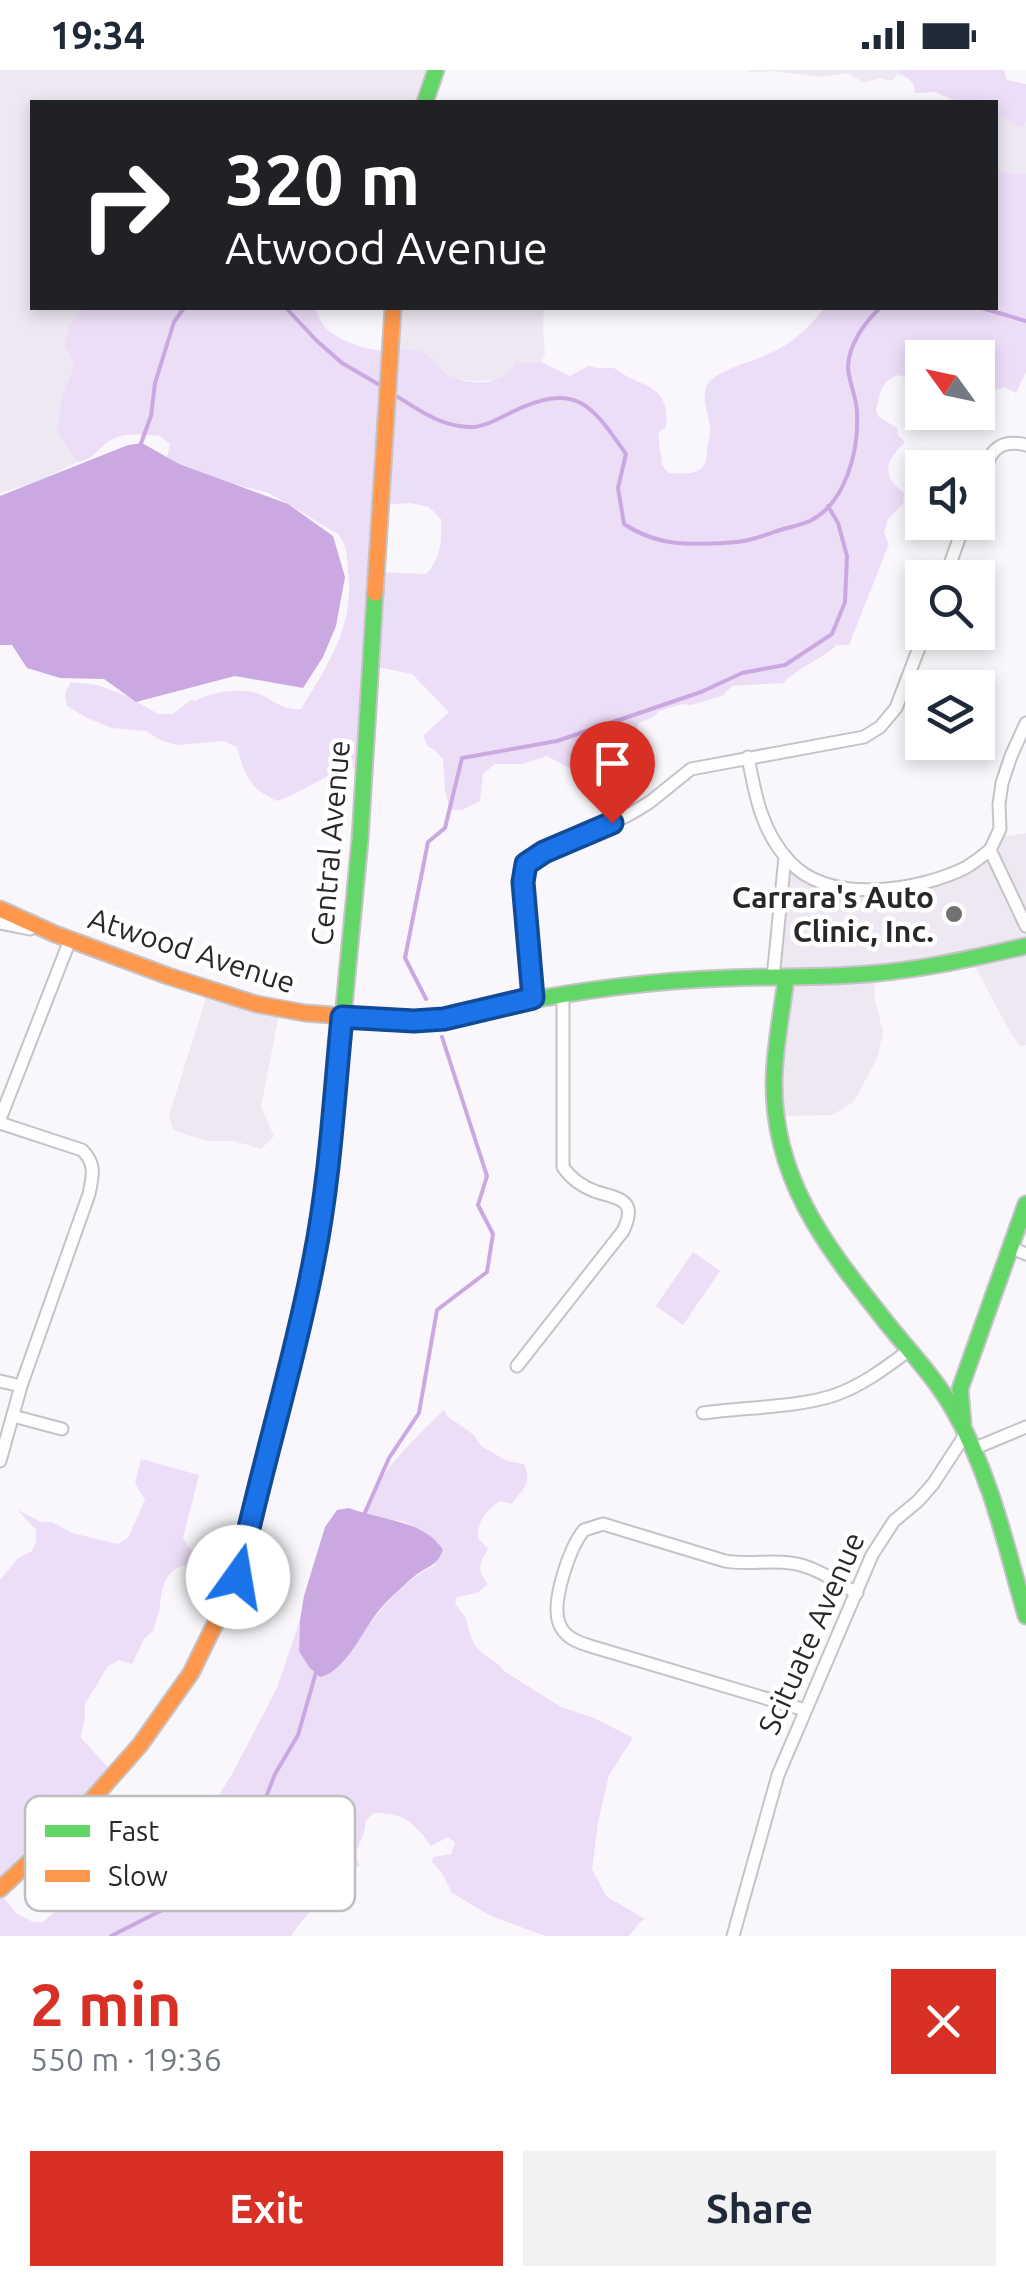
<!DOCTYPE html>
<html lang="en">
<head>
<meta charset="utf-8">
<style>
  body { margin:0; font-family:Ubuntu,sans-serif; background:#f2f2f3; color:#1f2937; height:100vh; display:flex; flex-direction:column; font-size:38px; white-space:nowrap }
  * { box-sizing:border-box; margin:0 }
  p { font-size:32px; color:#747a83 }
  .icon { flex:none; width:55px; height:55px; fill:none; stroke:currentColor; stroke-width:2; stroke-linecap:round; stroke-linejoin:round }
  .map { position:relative; height:1866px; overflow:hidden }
  .drawer { display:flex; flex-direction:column; background:#fff; flex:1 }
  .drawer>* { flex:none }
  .guide { position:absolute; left:30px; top:30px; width:968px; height:210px; border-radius:0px; box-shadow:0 5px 15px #0003; background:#202124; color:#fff; overflow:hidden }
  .needle { width:65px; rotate:303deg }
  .tools { position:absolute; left:905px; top:270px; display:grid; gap:20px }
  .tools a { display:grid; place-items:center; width:90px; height:90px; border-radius:0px; background:#fff; box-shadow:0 5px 15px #0003; font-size:50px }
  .pin { position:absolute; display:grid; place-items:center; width:85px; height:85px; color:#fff; margin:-102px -42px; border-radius:50% 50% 50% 0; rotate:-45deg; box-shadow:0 0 10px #0007 }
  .pin .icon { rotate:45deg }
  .me { position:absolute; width:110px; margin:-55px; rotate:13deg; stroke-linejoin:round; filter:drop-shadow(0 0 8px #0008) }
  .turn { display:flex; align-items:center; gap:35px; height:210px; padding:0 30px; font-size:45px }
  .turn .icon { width:130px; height:130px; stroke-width:2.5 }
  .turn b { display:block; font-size:70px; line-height:85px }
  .round { display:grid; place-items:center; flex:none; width:105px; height:105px; border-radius:0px; background:#f2f2f3 }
  .headline { display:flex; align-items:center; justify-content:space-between; height:170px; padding:0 30px }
  h1 { font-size:60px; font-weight:600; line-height:75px; color:#d93025 }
  .primary-button { display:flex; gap:20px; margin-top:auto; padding:20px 30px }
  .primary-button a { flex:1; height:115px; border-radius:0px; background:#d93025; color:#fff; font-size:40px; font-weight:600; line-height:115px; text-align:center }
  .primary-button a+a { background:#f2f2f3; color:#1f2937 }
  .status { display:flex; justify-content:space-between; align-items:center; height:70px; padding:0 50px; background:#fff; direction:ltr }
  .status svg { height:28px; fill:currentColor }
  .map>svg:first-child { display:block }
</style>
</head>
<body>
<div class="status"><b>19:34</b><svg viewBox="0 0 49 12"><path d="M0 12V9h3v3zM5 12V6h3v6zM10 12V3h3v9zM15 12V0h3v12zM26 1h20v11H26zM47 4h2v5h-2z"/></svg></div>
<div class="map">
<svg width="1026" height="1866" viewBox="0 0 1026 1866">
  <rect width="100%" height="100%" fill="#f9f7fb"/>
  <g fill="#eee8f2">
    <path d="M0,0H435L425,32H32V238H83L69,256L75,301L63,325L57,360L77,392L42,410L0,423Z"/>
    <path d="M747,0H901L892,11L880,8L864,13L848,3L823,7L772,1L751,2Z"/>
    <path d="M995,44L1020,56L1026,52V104L1006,103L995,98Z"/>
    <path d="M392,238H544L543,260L545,285L541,292L515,293L513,300L501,310L473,311L454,308L441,298L395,279Z"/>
    <path d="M1026,763V975L1021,977L1010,962L971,889L874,905L875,930L883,962L878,986L854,1032L832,1045L778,1046L784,909L773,906L784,793L822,812L869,819L944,805L998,774L1003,767Z"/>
    <path d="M209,919L280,939L261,1037L274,1066L261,1079L234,1071H206L173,1060L169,1045Z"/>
  </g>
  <g fill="#eddef8" fill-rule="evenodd">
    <path d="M901,0H1004L1007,10L1026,14V52L1021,57L995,44V32L953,30L935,22L915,23C916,13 907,6 898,4Z"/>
    <path d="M995,98L1006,103L1026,104V302L1016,323L1004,317L981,324L978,333V288H922V313L898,305C879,313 881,322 876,341L879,347L897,358L898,365L905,372C886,391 880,405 904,423L903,434L888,449L884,463L889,474L849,575H837C820,591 799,596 783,613L732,616L722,626L691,635L683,634L659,641L653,647L639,653L632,666L602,680L592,693L571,699L547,686L523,694H495L483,704L480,731L462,740H450L445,720L443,689L434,679L428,677L423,666L449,642L412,604L372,596L364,697C331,698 307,721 277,731C249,718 245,706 237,677L224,671L178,675L162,671L146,661L112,658L87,648L67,636L65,623L71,612L97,615L127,626L158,644H173L192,629L195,631C213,621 243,617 262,625C275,632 286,641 301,639C328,594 355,556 348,501C347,486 347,475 338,464L269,423L188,403L167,387L170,374L160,366C146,365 124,362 111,370C96,379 97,388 77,392L57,360C59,349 60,336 63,325C71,301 80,301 65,276L69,256L83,238H315C317,244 321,253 326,258C339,271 366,280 384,281C396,281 412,277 423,282C434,288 441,302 453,307C474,316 506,315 515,293L541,292L570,306L588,296L597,298H614C639,318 671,312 666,357L659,362C657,372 662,384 662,395L669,403C690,404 707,406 707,380C708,372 711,365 710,358C709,344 699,325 709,312C719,299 763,288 779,279C797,269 812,254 824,238H995ZM410,433L429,437L441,449C442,470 441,489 426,504L379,502L381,435Z"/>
    <path d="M693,1182L720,1201L683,1255L656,1236Z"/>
    <path d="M444,1340L447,1346L474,1365L481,1376L507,1391L524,1394C533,1413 523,1418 512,1434L500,1431C487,1439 477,1452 478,1468L488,1479C479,1496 476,1497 488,1514L477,1523L457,1527L455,1533C458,1538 462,1542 465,1547C470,1558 469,1569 478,1579C486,1588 498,1591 504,1601L561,1637L594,1648L633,1668L609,1705L598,1752L592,1799L606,1826L645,1849L640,1852L629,1866H545L491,1846L452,1823L442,1803L432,1792L433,1787L451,1784L455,1773L448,1767L431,1776C414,1752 403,1742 373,1743L365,1751C367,1770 350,1778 360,1795L354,1799L336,1831C313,1833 304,1848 291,1866H0V1824L17,1844L33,1852H43L77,1822L112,1818L149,1803L203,1751L232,1704L277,1618L300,1550L299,1581L342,1593C368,1556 393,1516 435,1495L439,1473L405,1452L364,1444C377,1402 413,1371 444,1340Z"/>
    <path d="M141,1389L199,1405L183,1468L188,1477L206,1490L200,1497C194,1497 189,1495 183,1496C165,1499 161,1522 160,1536C159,1545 155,1551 154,1560L144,1569L132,1594L119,1590L108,1596L85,1634V1646L81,1668L114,1704L0,1817V1510L18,1488L32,1481L36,1472V1460L18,1440L41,1452H52L72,1463L118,1474L128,1468L145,1430L135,1413Z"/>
  </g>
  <g fill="#caa8e2">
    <path d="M142,373L179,394L288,434L333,466L345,507L336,556L323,587L303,618L235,606L136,632L104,609L60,608L27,598L12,575H0V426L128,375Z"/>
    <path d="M349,1438C379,1450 425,1450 443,1480C437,1496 428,1496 416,1505C404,1515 391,1527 381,1538C363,1558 347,1601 320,1607L309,1597L299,1581L300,1550L304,1526L325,1457L337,1440Z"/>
  </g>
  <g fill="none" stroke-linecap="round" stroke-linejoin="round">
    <g stroke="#caa8e2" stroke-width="4">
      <path d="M286,238L317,271L342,293L378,314"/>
      <path d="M982,238L1026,251"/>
      <path d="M398,327C420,341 441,356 469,357C482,358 500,348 512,342C576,311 591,334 626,384L618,418L624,454C660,478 695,475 736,472C751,471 766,465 780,460C790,457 801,455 810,451C846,433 859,380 857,343C857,328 849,313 848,298C848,275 865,252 880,238"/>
      <path d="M140,376L151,346L155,313L174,252L184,238"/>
      <path d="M426,929L405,888L428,772L445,758L462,688L557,671L701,622L742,603L785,595L832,564L845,532L847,486L838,453L828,436"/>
      <path d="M363,1447L389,1388L419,1343L437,1240L487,1202L493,1164L478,1135L487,1106L442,967"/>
      <path d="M111,1866L237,1802L275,1704L298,1665L317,1599"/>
    </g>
    <g stroke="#c5c3c7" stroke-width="15">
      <g id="street">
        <path d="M978,419C988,392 990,366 1026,375"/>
        <path d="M945,508L965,452"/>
        <path d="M1026,653L1011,686L1002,713L999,734L1000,759L990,780L1026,856"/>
        <path d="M748,687C755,725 762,763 790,792C830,835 918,821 965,798C974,793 982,786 990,780"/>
        <path d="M0,853L30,859"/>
        <path d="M773,908L785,787"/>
        <path d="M533,928L523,812L527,794L544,782L601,759L632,743L650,732L691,699L864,667L880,657L896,638L925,562"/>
        <path d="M0,1049L70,870"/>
        <path d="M0,1053L82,1080C96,1093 93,1106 89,1124L21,1316L0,1391"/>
        <path d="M1012,1178L1026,1184"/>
        <path d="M517,1296L623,1161C638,1130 620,1129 597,1122C583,1117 571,1109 563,1097V923"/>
        <path d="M0,1311L21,1316"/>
        <path d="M703,1343C744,1337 796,1338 835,1325C863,1315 885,1298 908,1281"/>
        <path d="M13,1346L62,1359"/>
        <path d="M973,1379L1026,1357"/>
        <path d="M805,1640L590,1576C577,1572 564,1567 559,1553C551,1531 570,1477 584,1460L603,1454L725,1491C746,1495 768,1490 790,1493C813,1495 836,1512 857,1523"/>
        <path d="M733,1866L778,1705L872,1485L894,1451L918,1431L933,1414L963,1368V1357"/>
      </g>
    </g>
    <g stroke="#c5c3c7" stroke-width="19">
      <g id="fast">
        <path d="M425,32L436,0"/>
        <path d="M786,908C782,943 774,978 774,1014C774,1107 823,1173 879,1243C903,1275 933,1304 953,1339C990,1402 1006,1476 1026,1546"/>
        <path d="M471,943C556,923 642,911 729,908C775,906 821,908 867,904C921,900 974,888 1026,876"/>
        <path d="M963,1353L960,1319L1026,1134"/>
        <path d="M244,1482L300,1256L326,1125L360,770L375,523"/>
      </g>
    </g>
    <g stroke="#c5c3c7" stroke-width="19">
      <g id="slow">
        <path d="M375,523L393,238"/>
        <path d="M0,839L55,864L168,906L256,934L305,943L414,951L444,949L471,943"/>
        <path d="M0,1819L72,1752L140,1675L191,1603L238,1507L244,1482"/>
      </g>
    </g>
    <use href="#street" stroke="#fefefe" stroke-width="11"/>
    <use href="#fast" stroke="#63d668" stroke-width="15"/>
    <use href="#slow" stroke="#ff974d" stroke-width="15"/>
  </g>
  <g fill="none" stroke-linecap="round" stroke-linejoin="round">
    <g stroke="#114b97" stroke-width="25">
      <path id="route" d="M238,1507C260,1400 294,1296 314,1189C330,1109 334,1028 342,947L414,951L444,949L533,928L523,812L526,794L544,782L612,753"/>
    </g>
    <use href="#route" stroke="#1a73e8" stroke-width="18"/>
  </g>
  <circle fill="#727073" stroke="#fff" stroke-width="4" cx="954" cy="844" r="10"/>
  <g text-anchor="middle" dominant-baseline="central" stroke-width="9" stroke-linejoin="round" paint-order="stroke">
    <g font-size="30" fill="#29272a" stroke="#fff">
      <text transform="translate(330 773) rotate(-85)">Central Avenue</text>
      <text transform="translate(192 880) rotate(18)">Atwood Avenue</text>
      <text transform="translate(811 1563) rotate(-66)">Scituate Avenue</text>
    </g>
    <g font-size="30" font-weight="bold" fill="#29272a" stroke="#fff" text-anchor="end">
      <text x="934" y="827">Carrara's Auto<tspan x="934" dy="34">Clinic, Inc.</tspan></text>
    </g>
  </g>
  <rect x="25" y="1726" width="330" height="115" rx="15" fill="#fff" stroke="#bfbebf" stroke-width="2.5"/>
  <rect x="45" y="1755" width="45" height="12" fill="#63d668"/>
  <rect x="45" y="1800" width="45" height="12" fill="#ff974d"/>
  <g font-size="28" fill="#29272a">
    <text x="108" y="1771">Fast</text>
    <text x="108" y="1816">Slow</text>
  </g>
</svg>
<div class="tools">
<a><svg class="needle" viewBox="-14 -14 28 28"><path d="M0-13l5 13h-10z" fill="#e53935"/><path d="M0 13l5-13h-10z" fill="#747a83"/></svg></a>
<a><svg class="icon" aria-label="sound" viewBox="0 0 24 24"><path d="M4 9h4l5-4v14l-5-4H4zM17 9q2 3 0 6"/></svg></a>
<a><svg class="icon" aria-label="search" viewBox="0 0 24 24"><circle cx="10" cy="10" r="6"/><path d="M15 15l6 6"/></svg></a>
<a><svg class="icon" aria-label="layers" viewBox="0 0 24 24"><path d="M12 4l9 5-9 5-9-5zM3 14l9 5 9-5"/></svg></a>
</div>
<div class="pin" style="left:612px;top:753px;background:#d93025"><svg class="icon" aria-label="arrive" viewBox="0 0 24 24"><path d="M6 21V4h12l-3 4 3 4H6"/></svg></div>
<svg class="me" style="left:238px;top:1507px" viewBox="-20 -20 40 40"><circle r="19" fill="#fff"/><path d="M0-13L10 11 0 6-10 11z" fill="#1a73e8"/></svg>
<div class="guide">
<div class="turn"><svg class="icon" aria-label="right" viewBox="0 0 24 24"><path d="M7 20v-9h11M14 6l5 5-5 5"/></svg><div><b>320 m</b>Atwood Avenue</div></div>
</div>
</div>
<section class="drawer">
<div class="headline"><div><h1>2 min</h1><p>550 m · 19:36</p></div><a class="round" style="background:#d93025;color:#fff"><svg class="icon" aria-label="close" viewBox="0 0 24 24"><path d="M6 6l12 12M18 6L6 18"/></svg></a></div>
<div class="primary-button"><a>Exit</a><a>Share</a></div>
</section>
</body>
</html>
